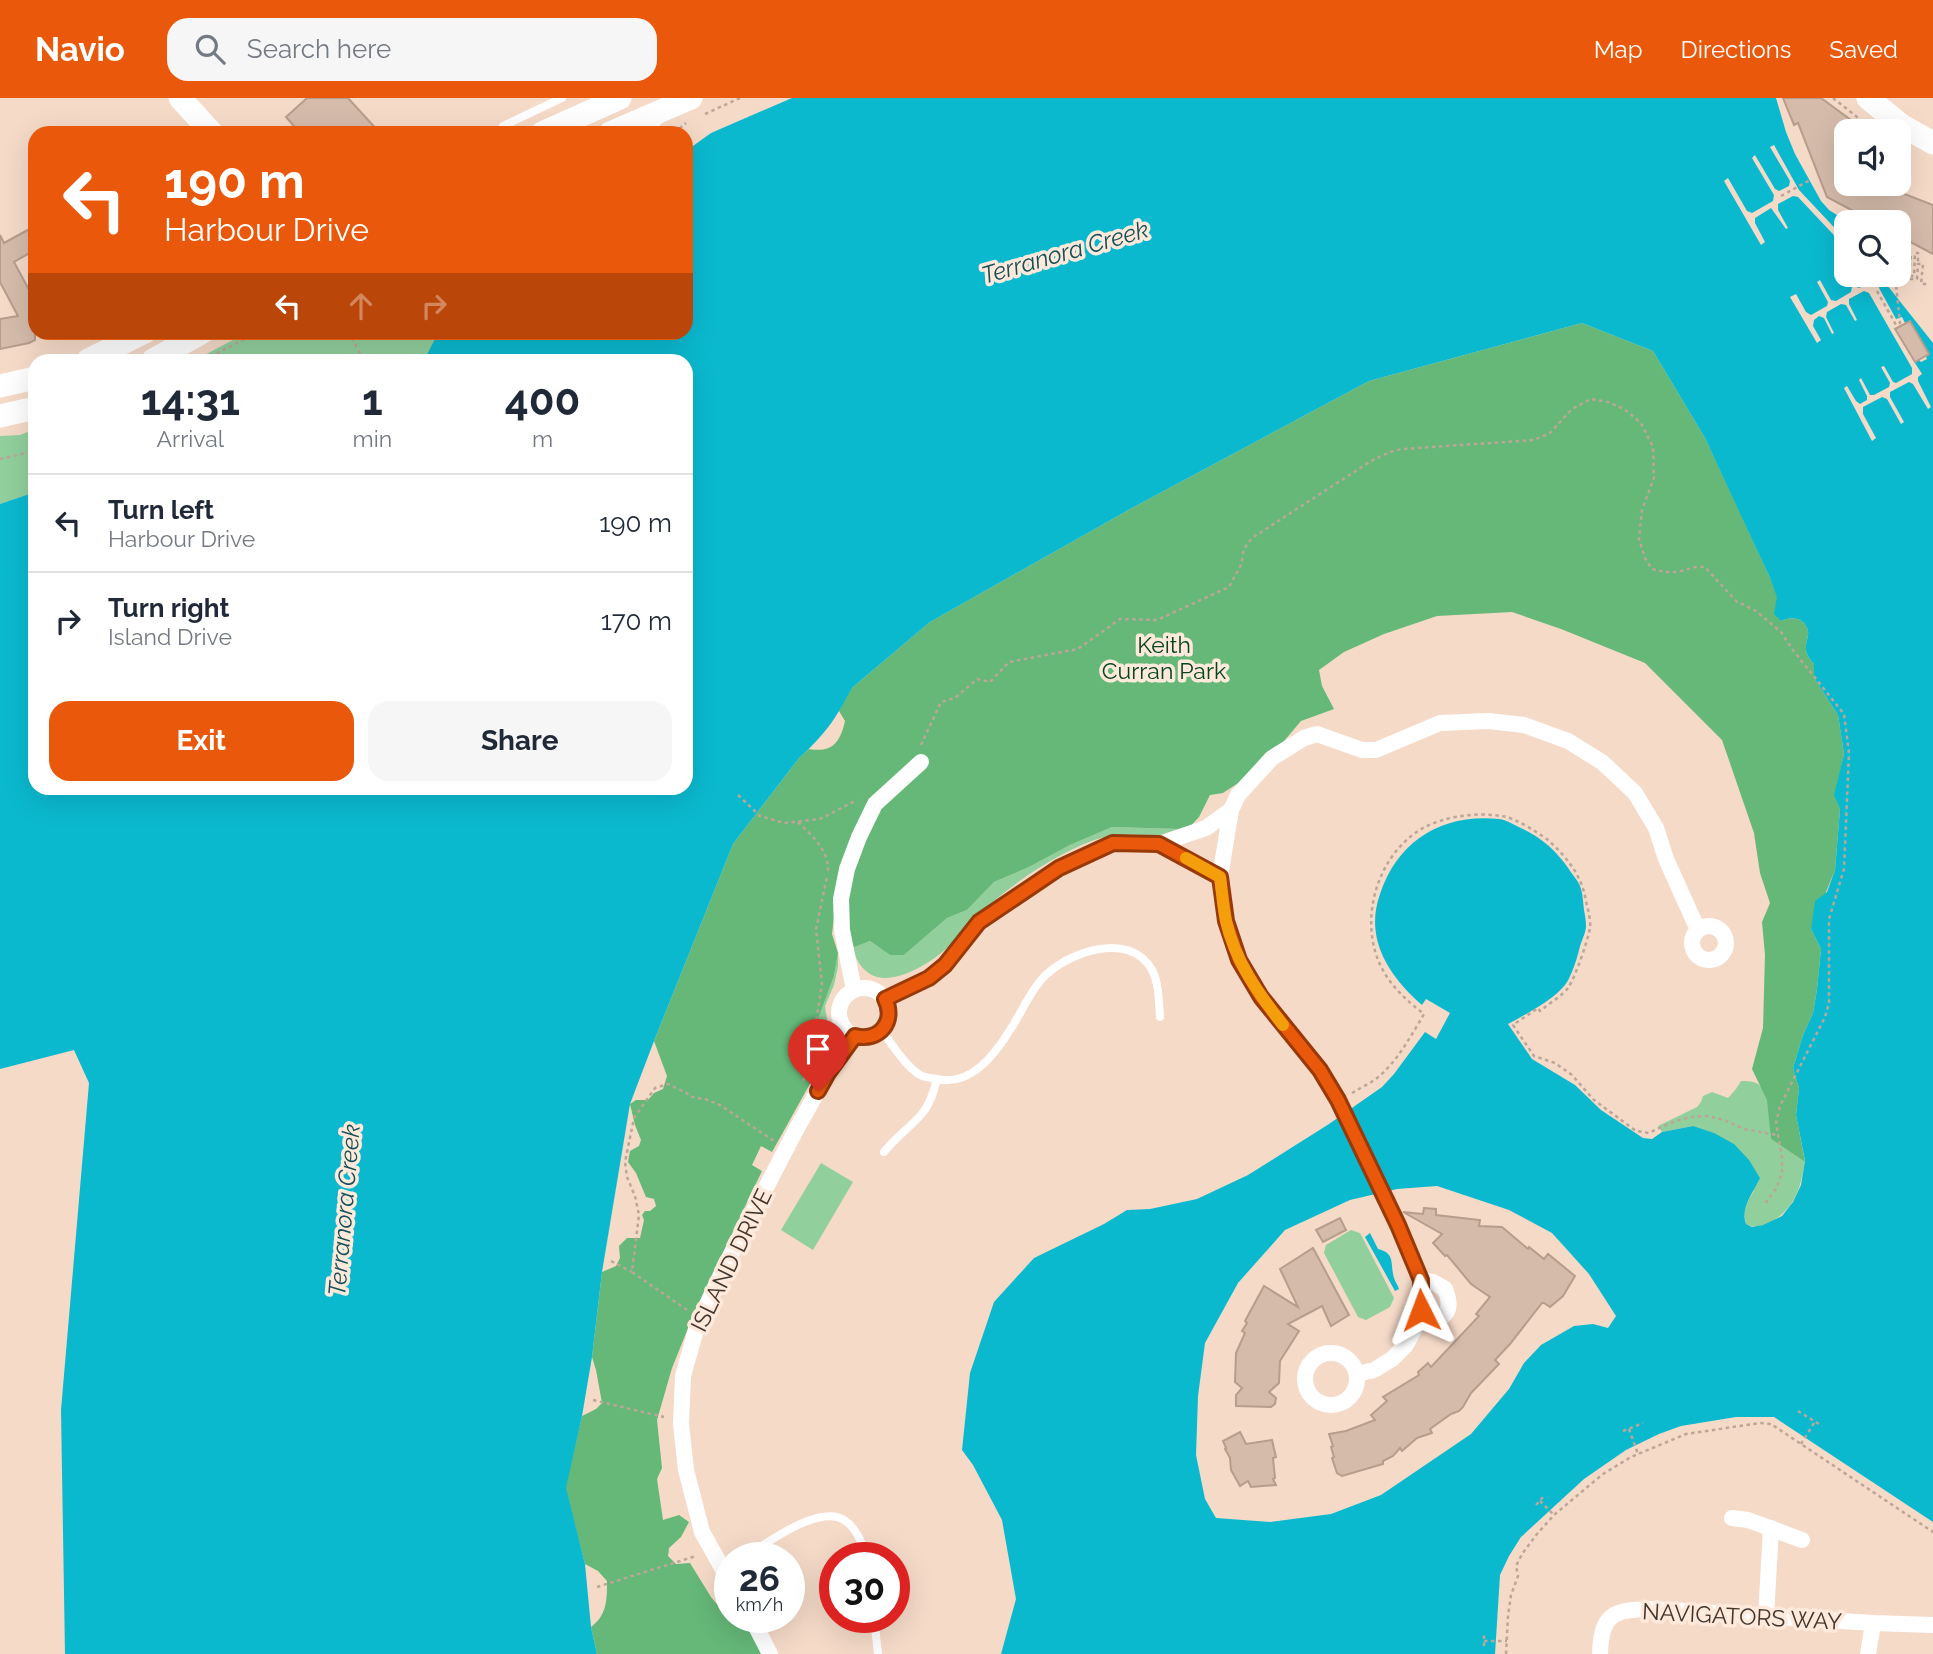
<!DOCTYPE html>
<html lang="en">
<head>
<meta charset="utf-8">
<style>
  body { margin:0; font-family:Raleway,sans-serif; background:#f6f6f7; color:#1f2937; height:100vh; display:flex; flex-direction:column; font-size:26px; white-space:nowrap }
  * { box-sizing:border-box; margin:0 }
  p { font-size:23px; color:#747a83 }
  .icon { flex:none; width:38px; height:38px; fill:none; stroke:currentColor; stroke-width:2; stroke-linecap:round; stroke-linejoin:round }
  .map { position:relative; flex:1; overflow:hidden }
  .details { position:absolute; left:28px; top:256px; width:665px; height:441px; display:flex; flex-direction:column; background:#fff; border-radius:21px; box-shadow:0 7px 28px #0002 }
  .details>* { flex:none }
  .hud { position:absolute; left:28px; top:28px; width:665px; height:214px; border-radius:21px; box-shadow:0 7px 28px #0002; background:#ea580c; color:#fff; overflow:hidden }
  .fabs { position:absolute; left:1834px; top:21px; display:grid; gap:14px }
  .fabs a { display:grid; place-items:center; width:77px; height:77px; border-radius:14px; background:#fff; box-shadow:0 7px 28px #0002; font-size:35px }
  .speed { position:absolute; left:714px; top:1444px; display:flex; gap:14px; font-size:35px; font-weight:700; text-align:center }
  .speed>* { display:grid; place-content:center; width:91px; height:91px; border-radius:50%; background:#fff; box-shadow:0 7px 28px #0002; line-height:1 }
  .speed small { font-size:18px; font-weight:400 }
  .speed .limit { border:10px solid #d22; background:#fff; color:#111 }
  .pin { position:absolute; display:grid; place-items:center; width:60px; height:60px; color:#fff; margin:-72px -30px; border-radius:50% 50% 50% 0; rotate:-45deg; box-shadow:0 0 7px #0007 }
  .pin .icon { rotate:45deg }
  .me { position:absolute; width:77px; margin:-38px; rotate:357deg; stroke-linejoin:round; filter:drop-shadow(0 0 5px #0008) }
  .turn { display:flex; align-items:center; gap:24px; height:147px; padding:0 21px; font-size:32px }
  .turn .icon { width:91px; height:91px; stroke-width:2.5 }
  .turn b { display:block; font-size:49px; line-height:60px }
  .lanes { display:flex; align-items:center; height:66px; padding:0 21px; background:#0003; justify-content:center; gap:35px; direction:ltr }
  .lanes .off { opacity:.35 }
  .eta { display:flex; justify-content:space-evenly; align-items:center; height:119px; text-align:center }
  .eta b { font-size:42px; font-weight:700; line-height:49px }
  .action { display:flex; gap:14px; margin-top:auto; padding:14px 21px }
  .action a { flex:1; height:80px; border-radius:21px; background:#ea580c; color:#fff; font-size:28px; font-weight:700; line-height:80px; text-align:center }
  .action a+a { background:#f6f6f7; color:#1f2937 }
  ul { padding:0; list-style:none }
  li { display:flex; align-items:center; gap:21px; height:98px; padding:0 21px; border-top:2px solid #e0e1e3 }
  li div { flex:1 }
  li b { display:block; font-size:26px }
  li em { font-style:normal }
  header { display:flex; align-items:center; gap:42px; box-sizing:border-box; height:98px; padding:0 35px; background:#ea580c; color:#fff }
  header strong { font-size:33px }
  nav { display:flex; gap:38px; margin-inline-start:auto; font-size:24px }
  .search { width:490px; height:63px; background:#f6f6f7; display:flex; align-items:center; gap:18px; box-sizing:border-box; padding:0 24px; border-radius:21px; color:#747a83; font-size:26px }
  .map>svg:first-child { display:block }
</style>
</head>
<body>
<header>
<strong>Navio</strong>
<div class="search"><svg class="icon" aria-label="search" viewBox="0 0 24 24"><circle cx="10" cy="10" r="6"/><path d="M15 15l6 6"/></svg>Search here</div>
<nav><a>Map</a><a>Directions</a><a>Saved</a></nav>
</header>
<div class="map">
<svg width="1933" height="1556" viewBox="0 0 1933 1556">
  <rect width="100%" height="100%" fill="#f5dac8"/>
  <g fill="#91cf9d">
    <path d="M248,234H438V235L424,262H195Z"/>
    <path d="M35,331V394L0,406V338L20,337Z"/>
    <path d="M1112,729L1180,731L1173,738C1153,738 1133,735 1114,738C1096,739 1079,748 1063,756C1034,771 1009,790 984,811C971,821 963,835 951,846C935,863 893,890 870,876C860,870 856,860 852,850L870,843L890,857H904L947,820L967,812L994,784L1029,769L1070,747Z"/>
    <path d="M838,855V869L834,887L825,908L831,948L817,976L816,975L817,924L834,878Z"/>
    <path d="M1741,983C1747,983 1753,983 1758,986C1772,997 1770,1025 1771,1041L1805,1064C1800,1091 1795,1112 1768,1125C1760,1129 1754,1130 1746,1126C1742,1114 1747,1103 1754,1093L1693,1028L1662,1034L1658,1028L1697,1009L1701,1004L1703,998L1712,994L1728,1000L1736,991Z"/>
    <path d="M821,1065L853,1084L813,1152L781,1132Z"/>
    <path d="M1351,1132L1360,1135L1394,1200L1390,1209L1366,1222L1358,1219L1324,1155L1326,1147Z"/>
  </g>
  <path fill="#65b878" d="M1582,225L1653,253L1705,340L1738,410L1770,480L1778,499L1781,523C1791,518 1805,519 1808,533C1809,539 1805,545 1806,551C1806,557 1810,561 1814,566V580L1838,617L1844,656L1835,697L1840,711L1835,772L1811,831L1821,851L1817,891L1813,915L1803,937L1793,970L1799,990L1796,1017L1805,1064L1771,1041L1767,1002L1752,971L1763,930L1765,857L1762,824L1770,805L1760,775L1754,735L1722,642L1645,565L1561,531L1512,514L1437,518L1384,536L1344,554L1319,572L1322,588L1334,611L1301,623L1261,670L1223,695L1210,697L1199,719L1184,735L1180,731L1112,729L1070,747L1029,769L994,784L967,812L947,820L904,857H890L870,843L852,850L834,819L832,836L838,855L834,878L817,924L816,975L772,1054L761,1048L752,1067L762,1073L695,1213L672,1270L657,1322L662,1370L657,1381L663,1422L679,1417L689,1424L681,1439L669,1450L668,1458L676,1466L690,1465L711,1499L726,1517L752,1534L765,1556H597L591,1529C607,1517 607,1502 607,1483L598,1473L585,1466L565,1390L582,1318L596,1311L602,1305L596,1272L592,1259L602,1174L616,1168L620,1160L619,1148L627,1140H640L644,1122L642,1117L645,1113H650L656,1108L654,1101L646,1099L636,1075L628,1064L630,1053L639,1048L641,1042L635,1027L630,1006L636,1002H648L654,995L663,991L667,978L654,943L733,746L799,660L809,651C832,655 840,645 845,623L839,613L844,601L853,589L930,524L1132,410L1369,283Z"/>
  <g fill="#0bb9cf" fill-rule="evenodd">
    <path d="M792,0H1776L1786,34L1795,56L1821,103L1829,112L1848,124L1846,177H1886L1887,187L1933,245V1424L1774,1319H1736L1681,1328L1659,1336L1626,1352L1584,1381L1521,1439L1509,1458L1500,1477L1495,1556H1001L1016,1501L1002,1422L973,1367L962,1352L970,1275L994,1204L1034,1160L1104,1126L1127,1112L1150,1111L1197,1101L1248,1077L1329,1026L1382,989L1394,976L1425,934L1436,941L1450,915L1426,901L1422,907C1389,878 1364,841 1380,796C1398,742 1443,715 1499,721C1507,722 1516,728 1523,731C1547,743 1559,756 1573,777C1576,781 1580,786 1581,791C1583,797 1583,805 1584,812C1585,817 1586,823 1586,828C1586,834 1582,842 1580,848C1578,858 1571,880 1565,887C1552,903 1526,916 1508,926L1532,961L1575,987L1601,1012L1643,1040L1652,1041L1662,1034L1693,1028L1714,1035L1734,1046L1749,1062L1760,1080C1753,1095 1740,1110 1746,1126L1752,1129L1763,1127L1782,1118L1793,1104L1801,1087L1805,1063L1796,1017L1799,990L1793,970L1803,937L1813,915L1817,891L1821,851L1811,831L1815,803L1827,794L1835,772L1840,711L1834,697L1844,656L1838,617L1814,580V566C1810,561 1806,557 1806,551C1805,545 1809,539 1808,533C1805,519 1791,518 1781,523L1774,516L1777,499L1770,480L1705,340L1653,253L1582,225L1369,283L1132,410L930,524L853,589C847,597 844,605 839,613C830,629 813,648 799,660L733,746L654,943L630,1006L602,1174L592,1259L582,1318L566,1390L585,1466L591,1529L597,1556H65L61,1312L89,985L74,952L0,971V406L35,394V690H686V262H424L438,235L686,234V53L711,35ZM1437,1088L1509,1112L1552,1135L1589,1176L1616,1218L1608,1230L1593,1226L1574,1228L1541,1247L1524,1265L1509,1291L1471,1336L1381,1397L1331,1416L1270,1424L1216,1420L1205,1401L1196,1357L1198,1298L1205,1245L1238,1185L1285,1132L1350,1102L1397,1091Z"/>
    <path d="M1370,1135L1378,1151C1396,1155 1390,1167 1394,1180C1395,1184 1398,1187 1399,1191L1395,1193L1365,1139Z"/>
  </g>
  <g fill="#f5dac8">
    <path d="M1774,47L1799,92L1846,142V150L1798,99L1793,98L1778,106V112L1788,130L1786,131L1771,110L1755,120V125L1765,144L1761,147L1724,83L1728,80L1747,113L1752,115L1773,103L1774,97L1752,60L1755,57L1775,91L1779,93L1789,88L1790,83L1770,49Z"/>
    <path d="M1844,169L1846,177H1849L1855,188L1859,190L1867,186L1865,177H1871L1876,180L1880,178L1883,183L1879,185V190L1896,221L1902,219L1905,225L1908,224L1911,225L1929,257L1926,259L1927,261L1921,264L1919,262L1915,265L1922,276L1918,279V283L1931,309L1928,311L1913,286L1909,284L1890,294V299L1904,324L1901,326L1887,301L1882,299L1863,309V316L1876,340L1872,343L1844,290L1847,288L1856,303L1860,306L1867,302V298L1859,282L1861,280L1870,297H1874L1889,289L1890,285L1881,269L1884,268L1893,284L1896,285L1912,276V270L1869,195L1864,193L1849,201V206L1857,222L1855,223L1846,207L1841,206L1827,214L1826,219L1834,235L1832,236L1824,220L1819,218L1814,222L1813,228L1821,242L1817,245L1790,199L1796,196L1806,214L1811,217L1827,208L1828,204L1817,184L1820,182L1831,202L1836,203L1851,194L1852,189L1842,170Z"/>
  </g>
  <g fill="#d5bbaa" stroke="#b69d8c" stroke-width="2">
    <path d="M307,0H348L380,35H300L286,19Z"/>
    <path d="M1783,0H1821L1866,33H1846V86H1879L1933,107V156L1899,138V124H1874L1827,99L1798,25L1794,27Z"/>
    <path d="M35,128V152L14,164L35,203V242L29,245L0,251V221L18,218L0,184V137L4,145Z"/>
    <path d="M1910,223L1929,256L1915,264L1895,231Z"/>
    <path d="M1424,1110L1436,1111V1117L1480,1122L1479,1128L1502,1129L1528,1151L1529,1149L1544,1161L1548,1156L1575,1178L1563,1198L1550,1209L1544,1205H1542L1510,1246L1495,1262L1499,1266L1471,1295L1463,1309L1459,1313L1451,1316L1430,1331L1432,1335L1417,1340L1402,1353L1400,1350L1393,1358L1383,1363V1366L1342,1378L1337,1375L1332,1360L1334,1359L1331,1349L1333,1348L1329,1336L1346,1333L1375,1322L1371,1317L1387,1303L1383,1299L1419,1277L1418,1274L1428,1265L1431,1269L1479,1218L1476,1216L1490,1199L1471,1186L1447,1157L1445,1158L1433,1145L1442,1136L1403,1114L1423,1116Z"/>
    <path d="M1340,1120L1346,1132L1323,1144L1316,1132Z"/>
    <path d="M1313,1150L1349,1217L1331,1228L1322,1208L1288,1226L1299,1233L1280,1263L1279,1285L1269,1294L1276,1300L1275,1306L1271,1309L1236,1308V1297L1242,1290L1235,1284L1236,1255L1245,1235L1242,1233L1247,1225L1245,1223L1264,1188L1298,1209L1280,1171Z"/>
    <path d="M1240,1334L1246,1346L1272,1342L1276,1359L1273,1360L1275,1380L1273,1381L1276,1387L1251,1389L1248,1383L1240,1388L1231,1372L1230,1360L1225,1351L1226,1350L1223,1343Z"/>
  </g>
  <g fill="none" stroke-linecap="round" stroke-linejoin="round">
    <g stroke="#bca698" stroke-width="2.5" stroke-dasharray="3.5 3.5" stroke-linecap="butt">
      <path d="M1833,0L1871,30"/>
      <path d="M705,16L740,0"/>
      <path d="M674,35L686,25"/>
      <path d="M1781,98L1810,82"/>
      <path d="M1899,157L1911,156L1909,178H1914L1915,155H1918V166"/>
      <path d="M1899,166L1905,178L1901,179"/>
      <path d="M1905,178L1906,181H1917L1918,166H1923L1921,186H1928"/>
      <path d="M1877,193L1896,227L1900,225L1896,187"/>
      <path d="M348,234L364,262"/>
      <path d="M204,262L258,234"/>
      <path d="M0,361L35,353"/>
      <path d="M921,647L941,604L955,600L977,581L990,584L1009,564L1078,551L1120,521L1157,522L1229,489L1241,467L1244,451L1252,440L1371,363L1390,354L1402,351L1534,342L1550,335L1572,311L1591,301L1608,304L1624,311L1641,325L1653,349L1654,380L1642,412L1639,441L1645,460L1652,471C1662,474 1671,475 1681,473C1692,471 1691,468 1705,469L1736,503L1756,513L1781,534L1792,551L1844,616L1849,655L1844,771L1829,821V905L1825,919L1780,1008L1776,1025L1782,1060V1074L1777,1089L1765,1106"/>
      <path d="M738,697L760,718L784,725L820,721L857,702"/>
      <path d="M798,724C812,738 829,752 828,773"/>
      <path d="M803,983L809,968L822,886L816,831L827,779"/>
      <path d="M1352,995C1360,990 1369,986 1377,980C1397,964 1411,938 1424,916C1410,905 1397,894 1387,879C1355,831 1374,758 1423,730C1446,718 1476,714 1501,718C1514,719 1537,734 1548,742C1567,759 1582,778 1586,803C1588,812 1591,822 1590,830C1588,842 1575,880 1568,890C1563,897 1551,904 1544,910L1540,913L1538,910L1513,927L1534,958L1555,965L1572,977L1594,1002L1636,1033L1649,1035L1670,1025L1690,1019L1708,1018L1724,1022L1744,1031L1777,1037"/>
      <path d="M611,1163L632,1174"/>
      <path d="M687,1212L632,1174L639,1117L635,1098L627,1079L625,1064L634,1020L655,990L668,986L685,994L692,999L705,1001L720,1007L774,1043"/>
      <path d="M593,1302L664,1319"/>
      <path d="M1798,1313L1822,1328"/>
      <path d="M1629,1331L1638,1356"/>
      <path d="M1623,1333L1643,1325"/>
      <path d="M1801,1346L1814,1325"/>
      <path d="M1540,1403L1554,1417"/>
      <path d="M1536,1407L1544,1398"/>
      <path d="M597,1489L696,1458"/>
      <path d="M1484,1543H1507"/>
      <path d="M1484,1548V1535"/>
      <path d="M1506,1556L1508,1518L1511,1497L1518,1478L1516,1468L1522,1456L1537,1436L1554,1417L1603,1376L1631,1359L1686,1336L1760,1325L1771,1326L1933,1434"/>
    </g>
    <g stroke="#fff" stroke-width="8">
      <path d="M499,35L503,28L562,0"/>
      <path d="M650,35L661,19"/>
      <path d="M882,933C892,946 906,969 920,977C924,979 931,980 936,981C970,989 994,958 1010,932C1020,917 1029,896 1041,882C1064,855 1130,831 1152,872C1159,885 1159,905 1160,919"/>
      <path d="M884,1054C896,1038 913,1028 924,1013C931,1004 934,992 937,981"/>
      <path d="M743,1460C766,1446 818,1406 844,1422C857,1430 862,1446 867,1460"/>
      <path d="M874,1519L878,1556"/>
    </g>
    <g stroke="#fff" stroke-width="16">
      <path d="M1159,746L1206,730L1231,712"/>
      <circle cx="1709" cy="845" r="17"/>
      <circle cx="864" cy="915" r="25"/>
      <path d="M854,892L842,832L841,801L847,771L859,739L875,706L921,664"/>
      <path d="M885,901L929,880L945,867L979,825L1059,770L1113,745L1159,746L1220,779"/>
      <path d="M1417,1224C1440,1224 1456,1217 1445,1191L1433,1184L1421,1182"/>
      <circle cx="1331" cy="1281" r="26"/>
      <path d="M1357,1276L1374,1272L1392,1261L1406,1247L1415,1230L1421,1212V1182L1398,1127L1338,1002L1320,972L1261,899L1239,862L1226,823L1220,779L1231,712L1238,697L1272,660L1304,640L1317,636L1362,652H1376L1440,625L1488,623L1524,627L1568,643L1602,664L1635,695L1656,730L1666,761L1698,832"/>
      <path d="M1732,1420L1748,1422L1802,1442"/>
      <path d="M730,1484L702,1434L686,1372L681,1326L683,1278L697,1228L724,1170L797,1030L828,975L855,938"/>
      <path d="M1766,1518L1771,1430"/>
      <path d="M751,1519L770,1556"/>
      <path d="M1600,1556C1601,1515 1614,1512 1651,1511L1873,1525L1933,1527"/>
      <path d="M1868,1556L1873,1525"/>
    </g>
    <g stroke="#fff" stroke-width="23">
      <path d="M180,0L212,35"/>
      <path d="M1868,0L1901,27L1933,45"/>
      <path d="M542,35L620,0"/>
      <path d="M610,35L691,0"/>
      <path d="M88,262L145,234"/>
      <path d="M153,262L203,234"/>
      <path d="M0,288L35,280"/>
      <path d="M0,318L35,310"/>
    </g>
  </g>
  <g fill="none" stroke-linecap="round" stroke-linejoin="round">
    <g stroke="#983908" stroke-width="18">
      <path id="route" d="M818,993L828,975L855,938C880,944 896,923 885,901L929,880L945,867L979,824L1059,770L1113,745L1159,746L1220,779L1226,823L1239,862L1261,899L1320,972L1338,1002L1398,1127L1421,1182V1212"/>
    </g>
    <use href="#route" stroke="#ea580c" stroke-width="12"/>
    <path stroke="#f59e0b" stroke-width="12" d="M1186,760L1220,779C1222,794 1223,809 1226,823C1235,863 1258,895 1283,927"/>
  </g>
  <g text-anchor="middle" dominant-baseline="central" stroke-width="7" stroke-linejoin="round" paint-order="stroke">
    <g font-size="23" fill="#05461e" stroke="#fee9da">
      <text x="1164" y="546">Keith<tspan x="1164" dy="26">Curran Park</tspan></text>
    </g>
    <g font-size="23" fill="#413730" stroke="#fee9da">
      <text transform="translate(731 1162) rotate(-64)">ISLAND DRIVE</text>
      <text transform="translate(1742 1518) rotate(3)">NAVIGATORS WAY</text>
    </g>
    <g font-size="24" font-style="italic" fill="#135059" stroke="#fee9da">
      <text transform="translate(1065 154) rotate(-16)">Terranora Creek</text>
      <text transform="translate(344 1112) rotate(-85)">Terranora Creek</text>
    </g>
  </g>
</svg>
<div class="fabs">
<a><svg class="icon" aria-label="sound" viewBox="0 0 24 24"><path d="M4 9h4l5-4v14l-5-4H4zM17 9q2 3 0 6"/></svg></a>
<a><svg class="icon" aria-label="search" viewBox="0 0 24 24"><circle cx="10" cy="10" r="6"/><path d="M15 15l6 6"/></svg></a>
</div>
<div class="speed"><div>26<small>km/h</small></div><div class="limit">30</div></div>
<div class="pin" style="left:818px;top:993px;background:#d93025"><svg class="icon" aria-label="arrive" viewBox="0 0 24 24"><path d="M6 21V4h12l-3 4 3 4H6"/></svg></div>
<svg class="me" style="left:1421px;top:1212px" viewBox="-20 -20 40 40"><path d="M0-17L14 15 0 8-14 15z" fill="#ea580c" stroke="#fff" stroke-width="4"/></svg>
<div class="hud">
<div class="turn"><svg class="icon" aria-label="left" viewBox="0 0 24 24"><path d="M17 20v-9H6M10 6l-5 5 5 5"/></svg><div><b>190 m</b>Harbour Drive</div></div>
<div class="lanes"><svg class="icon" aria-label="left" viewBox="0 0 24 24"><path d="M17 20v-9H6M10 6l-5 5 5 5"/></svg><svg class="icon off" aria-label="ahead" viewBox="0 0 24 24"><path d="M12 20V5M6 11l6-6 6 6"/></svg><svg class="icon off" aria-label="right" viewBox="0 0 24 24"><path d="M7 20v-9h11M14 6l5 5-5 5"/></svg></div>
</div>
<section class="details">
<div class="eta">
<div><b>14:31</b><p>Arrival</p></div>
<div><b>1</b><p>min</p></div>
<div><b>400</b><p>m</p></div>
</div>
<ul>
<li><svg class="icon" aria-label="left" viewBox="0 0 24 24"><path d="M17 20v-9H6M10 6l-5 5 5 5"/></svg><div><b>Turn left</b><p>Harbour Drive</p></div><em>190 m</em></li>
<li><svg class="icon" aria-label="right" viewBox="0 0 24 24"><path d="M7 20v-9h11M14 6l5 5-5 5"/></svg><div><b>Turn right</b><p>Island Drive</p></div><em>170 m</em></li>
</ul>
<div class="action"><a>Exit</a><a>Share</a></div>
</section>
</div>
</body>
</html>
